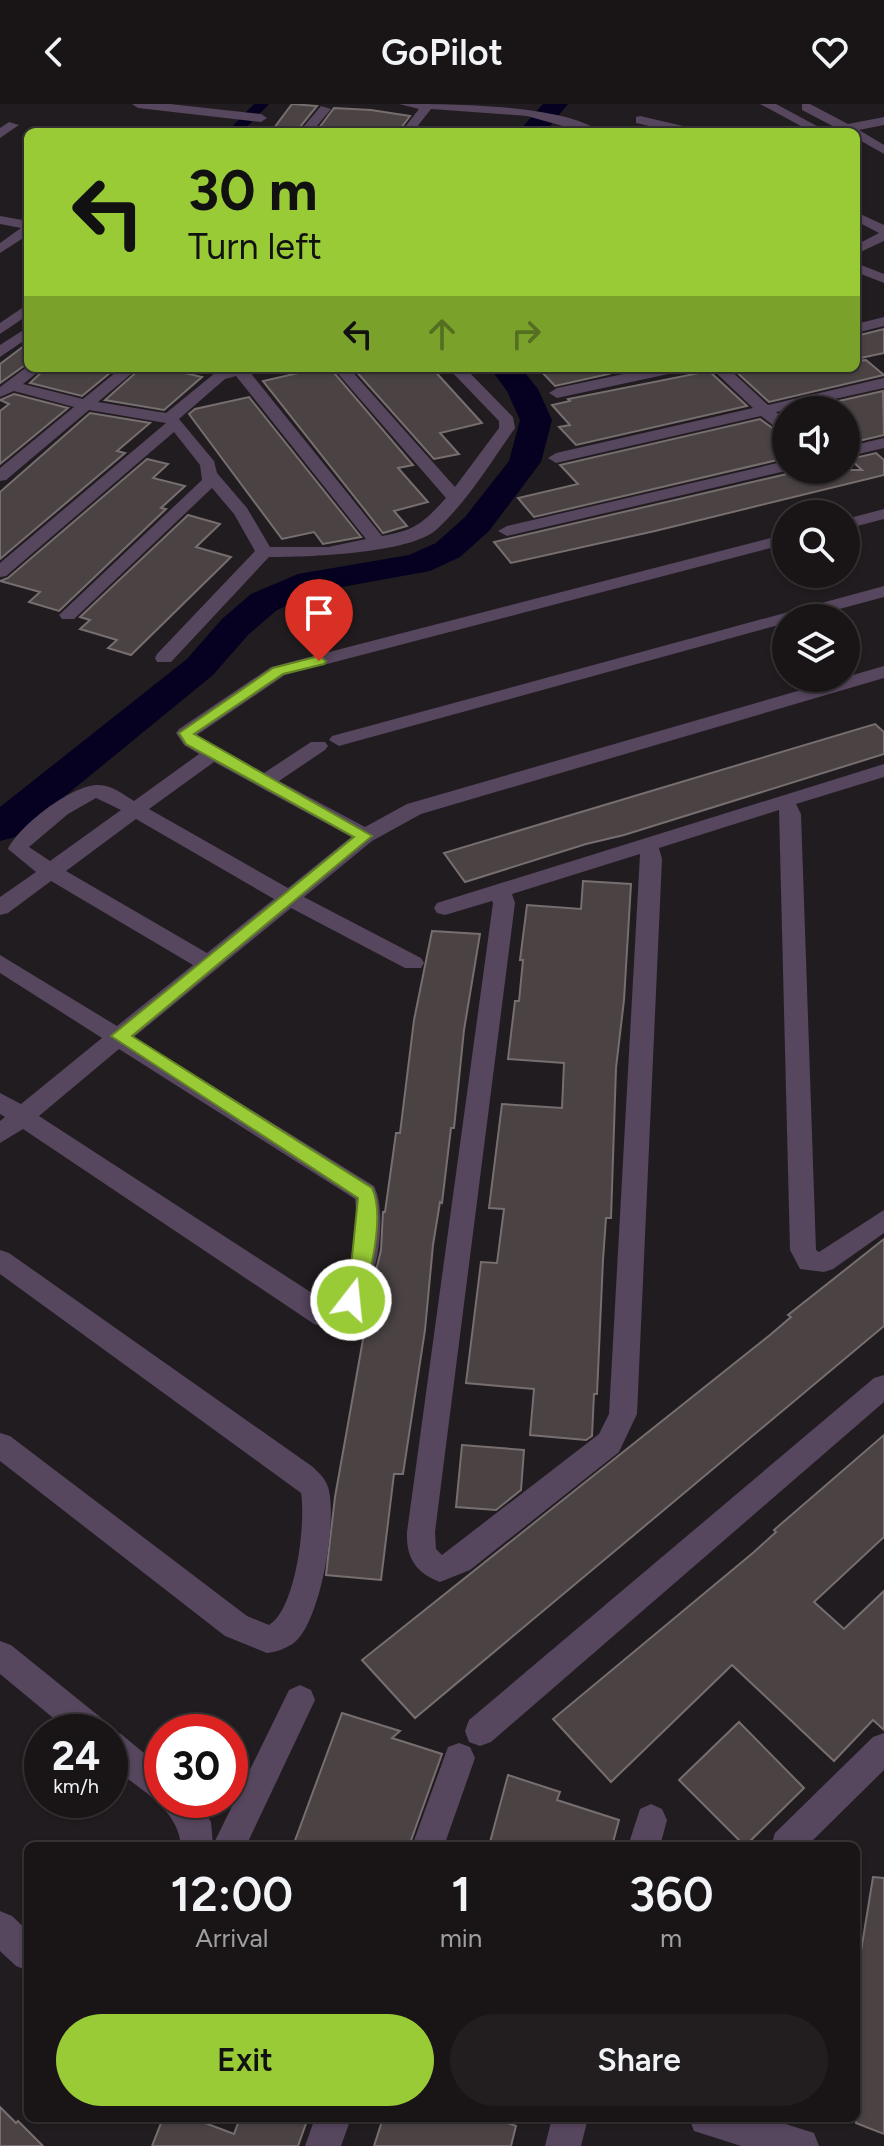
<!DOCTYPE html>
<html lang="en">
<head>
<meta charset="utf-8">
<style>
  body { margin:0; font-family:Figtree,sans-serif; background:#221e20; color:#f1f3f6; height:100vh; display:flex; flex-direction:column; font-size:30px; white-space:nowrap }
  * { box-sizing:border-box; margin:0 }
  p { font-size:26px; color:#9f9fa1 }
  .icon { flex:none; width:44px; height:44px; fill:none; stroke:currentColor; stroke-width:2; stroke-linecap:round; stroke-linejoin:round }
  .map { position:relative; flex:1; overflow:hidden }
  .side { position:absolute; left:24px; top:1738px; width:836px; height:280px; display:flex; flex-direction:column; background:#191517; border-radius:12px; box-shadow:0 2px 6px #0004,0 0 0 2px #373436 }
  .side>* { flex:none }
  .hud { position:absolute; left:24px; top:24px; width:836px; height:244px; border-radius:12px; box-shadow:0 2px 6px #0004,0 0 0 2px #373436; background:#99cb36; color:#111; overflow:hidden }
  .buttons { position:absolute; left:772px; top:292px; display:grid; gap:16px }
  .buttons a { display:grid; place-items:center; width:88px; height:88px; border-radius:50%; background:#191517; box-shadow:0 2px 6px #0004,0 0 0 2px #373436; font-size:40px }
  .speed { position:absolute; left:24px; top:1610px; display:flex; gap:16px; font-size:40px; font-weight:700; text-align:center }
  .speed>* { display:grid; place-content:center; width:104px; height:104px; border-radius:50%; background:#191517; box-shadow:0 2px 6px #0004,0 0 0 2px #373436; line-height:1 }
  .speed small { font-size:20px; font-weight:400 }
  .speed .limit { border:12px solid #d22; background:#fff; color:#111 }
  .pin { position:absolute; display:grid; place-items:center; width:68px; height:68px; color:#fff; margin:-82px -34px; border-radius:50% 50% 50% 0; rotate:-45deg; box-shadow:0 0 8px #0007 }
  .pin .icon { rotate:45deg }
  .me { position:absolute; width:88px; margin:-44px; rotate:16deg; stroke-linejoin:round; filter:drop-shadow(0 0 6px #0008) }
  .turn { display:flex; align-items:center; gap:28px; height:168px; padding:0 32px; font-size:36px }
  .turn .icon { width:104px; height:104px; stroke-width:2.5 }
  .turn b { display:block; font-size:56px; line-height:68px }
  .lanes { display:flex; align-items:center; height:76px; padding:0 32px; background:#0003; justify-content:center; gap:40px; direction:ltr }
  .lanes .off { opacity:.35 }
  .eta { display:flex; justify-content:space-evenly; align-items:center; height:136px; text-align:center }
  .eta b { font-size:48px; font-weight:600; line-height:56px }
  .cta { display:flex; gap:16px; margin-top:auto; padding:16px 32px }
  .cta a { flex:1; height:92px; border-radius:48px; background:#99cb36; color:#111; font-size:32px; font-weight:600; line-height:92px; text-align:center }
  .cta a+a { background:#221e20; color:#f1f3f6 }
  header { display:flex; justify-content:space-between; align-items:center; height:104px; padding:0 32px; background:#191517; font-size:36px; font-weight:600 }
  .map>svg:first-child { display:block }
</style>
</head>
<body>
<header><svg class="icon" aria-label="back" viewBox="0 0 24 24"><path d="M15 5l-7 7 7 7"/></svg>GoPilot<svg class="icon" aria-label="heart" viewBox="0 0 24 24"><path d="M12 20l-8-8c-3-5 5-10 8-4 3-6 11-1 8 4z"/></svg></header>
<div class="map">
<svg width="884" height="2042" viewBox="0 0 884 2042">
  <rect width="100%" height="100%" fill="#211c1f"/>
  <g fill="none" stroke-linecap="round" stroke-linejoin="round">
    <path fill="#060021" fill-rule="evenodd" d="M254,0H269L242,28H227Z"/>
    <g fill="#060021" fill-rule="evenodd">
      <path d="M543,0H568L545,28H518Z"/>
      <path d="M490,264H521L538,285L552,316L541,358L489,427L460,453L430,467L320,487L277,506L248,531L213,571L15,733L0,737V703L187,555L222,515L251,490L298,470L409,451L436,439L465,413L509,357L520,316L507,287Z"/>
    </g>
  </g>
  <g fill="#4a4243" stroke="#766e6f" stroke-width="2">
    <path d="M292,0L317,2L296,28H271Z"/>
    <path d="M334,4L371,6L410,12L398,28H316Z"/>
    <path d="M884,225V249L856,255V232Z"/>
    <path d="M28,239V259L0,279V260Z"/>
    <path d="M866,256L884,271L769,298L732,264H856V257Z"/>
    <path d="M46,264H116L82,292L30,279Z"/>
    <path d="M141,264H163L202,273L164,306L105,296Z"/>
    <path d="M320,264H330L413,361L398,364L428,398L394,407L407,422L383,429L263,277Z"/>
    <path d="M353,264H432L482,319L440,329L459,350L434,355Z"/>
    <path d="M538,264H603L609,270L555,282Z"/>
    <path d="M709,267L747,302L576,341L559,323L570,321L552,301L570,297L568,295Z"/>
    <path d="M883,287L884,331L846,340V306H799Z"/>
    <path d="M14,290L68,304L0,360V307L9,300L0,296Z"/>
    <path d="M249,293L361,433L323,440L314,428L282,435L189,310L195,305Z"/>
    <path d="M90,309L150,319L117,347L125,349L0,455V388Z"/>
    <path d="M760,315L786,334V354L534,413L518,394L578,380L560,361Z"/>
    <path d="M876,349L884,356V371L655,427L511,459L494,438L804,366H862L850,355Z"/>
    <path d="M147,355L168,360L153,374L185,382L161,404L166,405L59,507L29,498L40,488L0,477L8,474Z"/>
    <path d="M188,411L220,420L196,443L231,453L131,551L108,544L117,536L80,525L90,516L80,513Z"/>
    <path d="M875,620L884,628V650L624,731L586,740L465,778L444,749Z"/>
    <path d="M583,777L631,780L624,896L616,964L611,1114H606L603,1156L597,1290H594L592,1332L586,1336L530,1331L534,1285L466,1279L481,1158L497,1159L504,1105L489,1104L502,1000L562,1004L564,959L508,955L515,897H519L523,856H520L527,801L581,805Z"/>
    <path d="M432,827L480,830L464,926L454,1024H451L442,1099L440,1098L433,1141L425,1226L403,1370H394L381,1476L326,1471L335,1393L373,1179L381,1146L383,1108H385L396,1029H400L414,916Z"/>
    <path d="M884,1135V1222L415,1614L362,1556L770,1231L791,1213L788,1211Z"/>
    <path d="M884,1331V1433L814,1498L844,1525L884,1487V1626L873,1616L834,1657L732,1561L611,1678L553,1615L754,1448L776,1428L774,1426Z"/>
    <path d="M462,1341L524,1346L521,1386L496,1406L456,1403Z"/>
    <path d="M342,1609L400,1627L392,1634L442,1650L409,1742H293Z"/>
    <path d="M739,1618L804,1684L745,1742L679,1676Z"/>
    <path d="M508,1671L560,1688L557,1696L619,1716L612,1742H489Z"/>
    <path d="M873,1773L884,1774V2030L856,2019V1878Z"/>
    <path d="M0,2003L16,2019L18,2017L43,2042H0Z"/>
    <path d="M163,2014H192L234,2030L240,2014H308L298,2042H152Z"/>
    <path d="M383,2014H493L516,2022L511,2042H374Z"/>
  </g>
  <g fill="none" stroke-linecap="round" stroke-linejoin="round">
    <g fill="#56465e" fill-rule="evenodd">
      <path d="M132,0H170L261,10L267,14L261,18L138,4Z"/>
      <path d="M399,0C450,0 562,0 601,28H584L527,12L431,5L413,28H401L419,5Z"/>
      <path d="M760,0H776L828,28H812Z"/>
      <path d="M802,0H810L848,20L884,13V21L859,26L884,41V50L856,34V28H844L802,6Z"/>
      <path d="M321,2L331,5L312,28H299Z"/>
      <path d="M640,12L696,25L698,28H676L636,19V13Z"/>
      <path d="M9,18L19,21L0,34V24Z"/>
      <path d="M856,108L884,121V137L856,150V141L879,129L856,117Z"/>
      <path d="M0,112L28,117V131L0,149V139L21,124L0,120Z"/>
      <path d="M856,159L884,170V179L856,168Z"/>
      <path d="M28,200V211L0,230V219Z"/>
      <path d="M884,213V222L856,229V220Z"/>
      <path d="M28,223V234L0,253V241Z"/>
      <path d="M28,262L43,264L23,280L83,295L121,264H138L98,298L166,309L215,269L228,264H251L249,267L382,432C416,426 423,419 446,394L333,264H349L455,383L499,324V317L448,264H465L513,313L515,324C491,358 467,398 436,426C408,450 306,453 269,453L171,558H157L155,554L157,550L255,447L234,410L212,384L74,515H62L59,511L202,376L200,361L174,328L6,472L0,473V459L166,319L89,306L6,376L0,377V364L74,303L14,287L0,293V283ZM236,272L366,435L328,443H270L247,404L217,369L214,357L179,315L225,275Z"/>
      <path d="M652,264H681L673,269L557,294L549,289L557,284Z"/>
      <path d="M711,264H728L768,301L884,274V284L776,308L786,317V331L761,312L556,359L548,354L556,349L753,304Z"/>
      <path d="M884,334V344L846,353V343Z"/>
      <path d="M786,357V366H790L507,432L498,427L507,422Z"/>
      <path d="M884,405V415L846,425V415Z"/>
      <path d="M786,430V440L285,571L197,631L264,669L311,638H325L328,642L325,646L279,677L365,723L407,700L884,562V574L421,710L372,737L304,793L421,854L424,859L421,864H405L291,804L134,933L374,1082C392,1116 372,1239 314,1220L23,1025L0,1039V1017L5,1013L0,1010V989L21,1000L102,934L0,869V851L117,922L193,861L51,777L8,809L0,811V793L36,768L8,745C19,722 72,680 99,681C112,681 124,691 134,697L199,650L184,641L176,629L179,625L271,563ZM214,658L351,733L288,784L149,705ZM96,694L121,706L50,757L29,743L68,710ZM136,715L274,795L207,849L66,767ZM119,945L355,1095C359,1122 350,1182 329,1200L39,1012Z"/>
      <path d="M884,482V493L806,514H786V519L346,640L339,642L329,636L332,632Z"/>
      <path d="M884,660V673L796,700L801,710L816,1146L819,1148L884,1106V1129L833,1165L824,1168L800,1165L790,1146L779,706L659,744L662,755L637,1310L619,1348L470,1466L440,1478C416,1469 406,1454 407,1428L493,799L492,797L445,811L437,809L434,804L437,799ZM640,750L609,1310L599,1330L442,1451L436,1445L435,1428L515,799L512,790Z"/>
      <path d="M0,1146L9,1149L313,1363C319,1369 325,1374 328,1383C338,1414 321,1516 295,1538C288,1544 276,1548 267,1549L225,1532L0,1357V1329L10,1332L247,1512L269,1521C296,1505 306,1418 301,1389L0,1170Z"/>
      <path d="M884,1271V1298L491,1638L480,1642L469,1638L465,1627L469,1616L874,1274Z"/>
      <path d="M0,1537L11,1541L105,1617L109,1626L121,1630L162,1664V1696H197L211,1718L213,1741L289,1586L300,1581L311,1586L315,1596L246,1742H181C178,1703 138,1685 110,1661V1628H70L0,1570Z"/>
      <path d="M884,1629V1666L807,1742H771L775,1729L873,1633Z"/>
      <path d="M459,1639L470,1643L475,1654L444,1742H412L448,1643Z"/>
      <path d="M651,1700L662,1705L667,1716L660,1742H628L640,1705Z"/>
      <path d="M0,1807L12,1812L28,1827V1867L16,1862L0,1847Z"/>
      <path d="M315,2014H351L341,2042H305Z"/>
      <path d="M552,2014H588L581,2042H545Z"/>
      <path d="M689,2014H767L814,2029L819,2042H741L694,2027Z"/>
    </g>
  </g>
  <path fill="#99cb36" stroke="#638423" stroke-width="2" d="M319,552L326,557L324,560L283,570L194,630L372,732L132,932L372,1084C385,1110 371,1176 358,1202H344L341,1196L351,1163L358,1094L111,932L354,733L186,640L179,629L273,564Z"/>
</svg>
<div class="buttons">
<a><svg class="icon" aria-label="sound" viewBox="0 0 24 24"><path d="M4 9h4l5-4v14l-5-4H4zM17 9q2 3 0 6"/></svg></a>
<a><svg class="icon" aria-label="search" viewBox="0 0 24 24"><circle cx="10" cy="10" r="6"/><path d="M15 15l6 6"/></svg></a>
<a><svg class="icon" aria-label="layers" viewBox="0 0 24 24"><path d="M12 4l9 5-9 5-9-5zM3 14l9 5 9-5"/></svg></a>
</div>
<div class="speed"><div>24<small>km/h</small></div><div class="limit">30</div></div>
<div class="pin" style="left:319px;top:557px;background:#d93025"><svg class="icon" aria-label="arrive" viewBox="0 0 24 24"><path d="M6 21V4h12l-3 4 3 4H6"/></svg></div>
<svg class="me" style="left:351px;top:1196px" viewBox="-20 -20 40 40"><circle r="17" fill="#99cb36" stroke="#fff" stroke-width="3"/><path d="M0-11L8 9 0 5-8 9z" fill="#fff"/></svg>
<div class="hud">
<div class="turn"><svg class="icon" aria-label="left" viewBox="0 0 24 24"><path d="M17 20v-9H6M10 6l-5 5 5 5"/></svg><div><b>30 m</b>Turn left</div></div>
<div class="lanes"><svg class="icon" aria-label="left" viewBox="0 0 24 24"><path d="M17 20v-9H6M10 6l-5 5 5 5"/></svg><svg class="icon off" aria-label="ahead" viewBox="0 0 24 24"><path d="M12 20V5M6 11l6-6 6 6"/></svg><svg class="icon off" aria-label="right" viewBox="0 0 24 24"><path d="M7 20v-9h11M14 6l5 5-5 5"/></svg></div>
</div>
<section class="side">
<div class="eta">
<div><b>12:00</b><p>Arrival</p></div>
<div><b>1</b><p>min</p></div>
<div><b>360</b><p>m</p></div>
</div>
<div class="cta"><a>Exit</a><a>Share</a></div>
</section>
</div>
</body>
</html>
